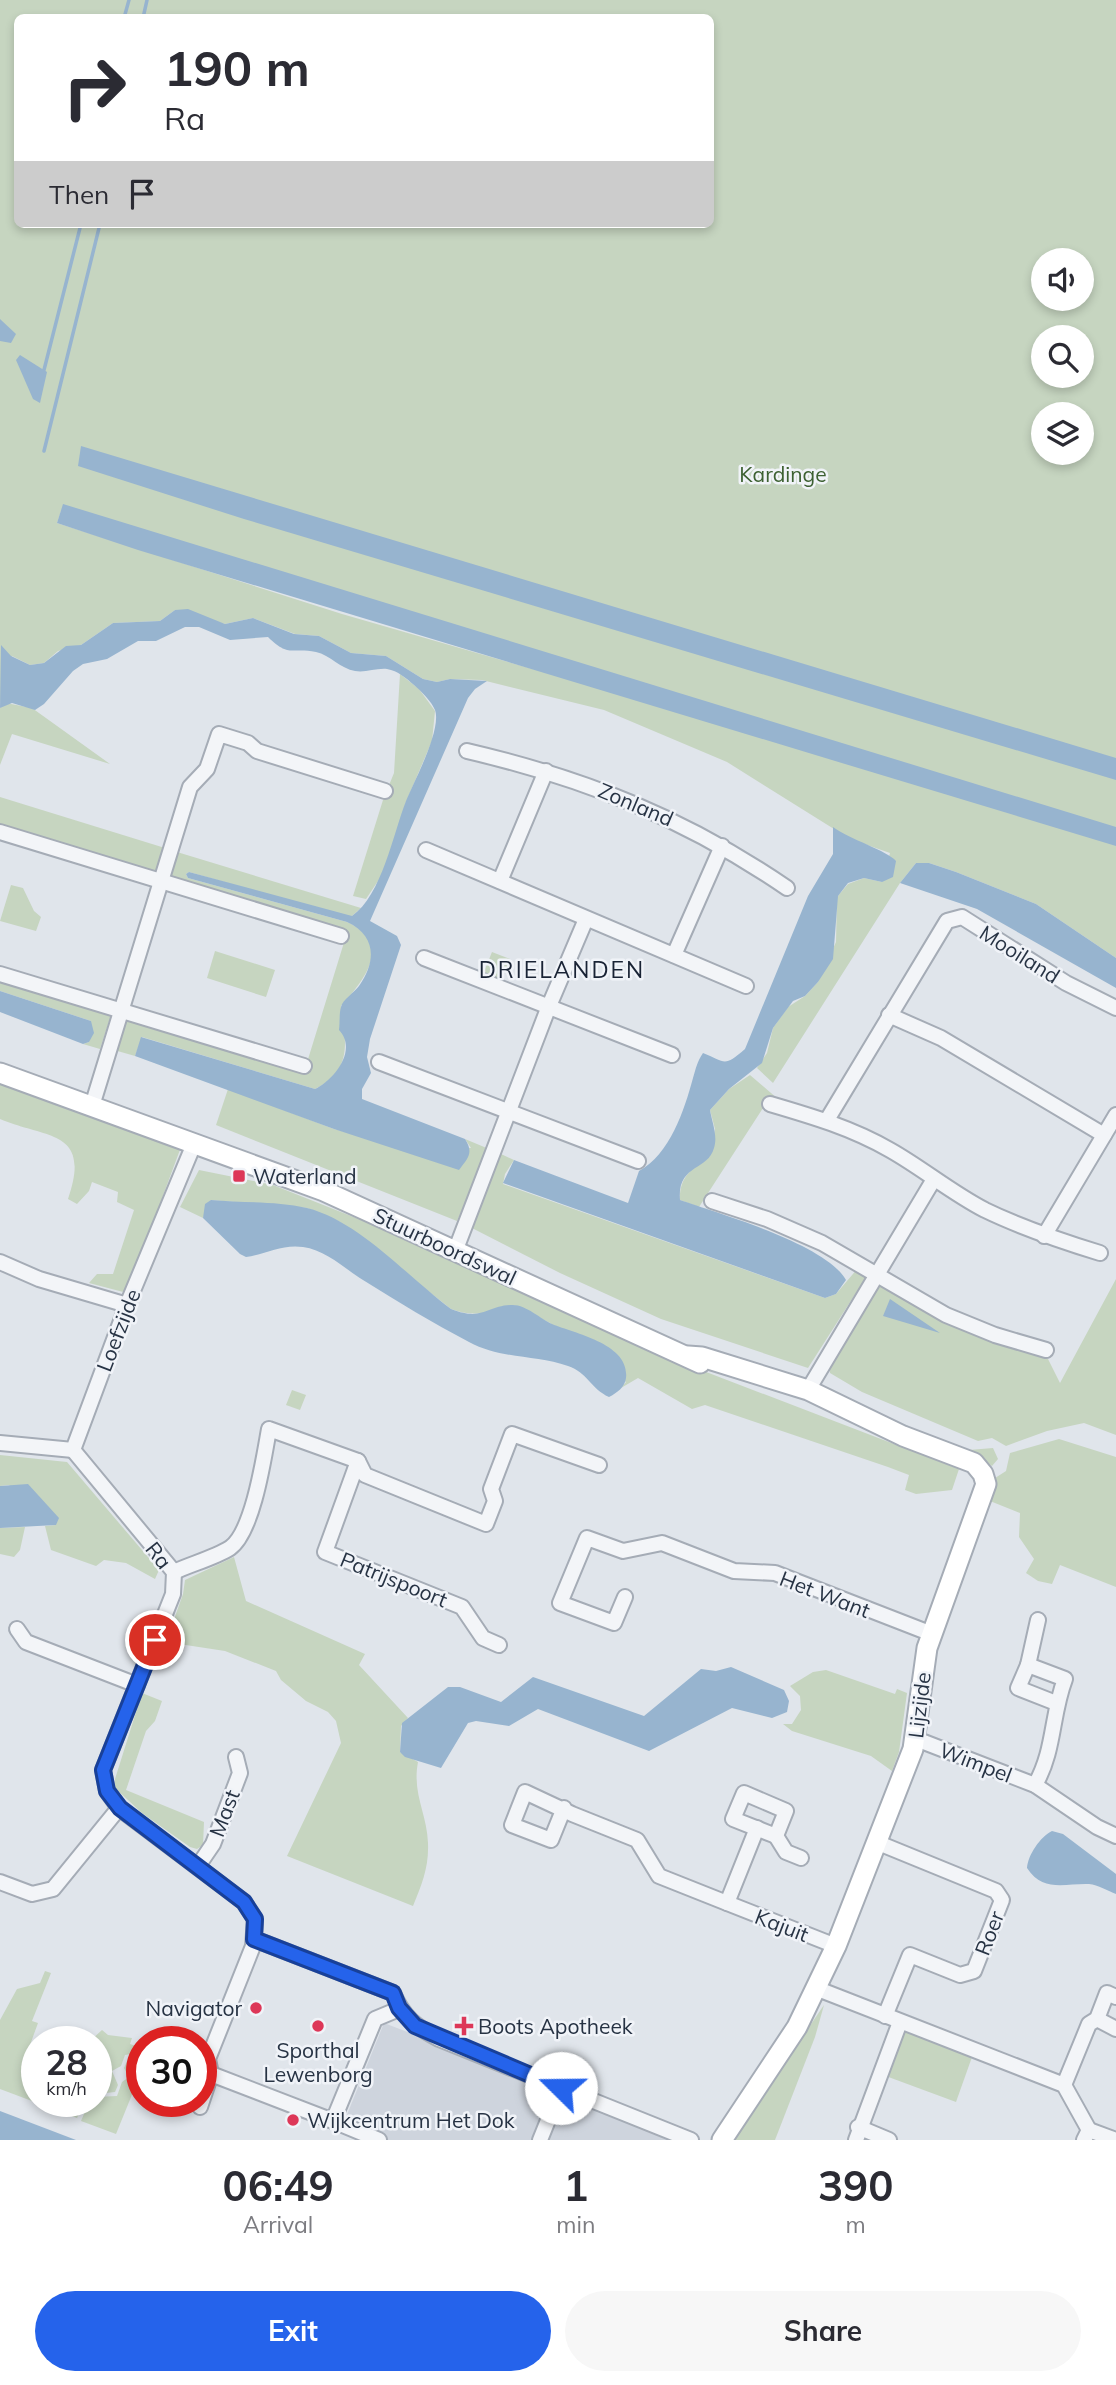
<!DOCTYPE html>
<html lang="en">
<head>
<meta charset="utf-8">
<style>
  body { margin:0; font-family:Mulish,sans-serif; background:#f7f7f7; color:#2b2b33; height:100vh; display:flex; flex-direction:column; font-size:26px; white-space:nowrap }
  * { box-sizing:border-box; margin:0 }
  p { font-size:23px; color:#7c7c81 }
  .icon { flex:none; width:38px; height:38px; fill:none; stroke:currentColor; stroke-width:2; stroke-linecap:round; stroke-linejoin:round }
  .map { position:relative; height:2140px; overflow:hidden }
  .panel { display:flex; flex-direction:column; background:#fff; flex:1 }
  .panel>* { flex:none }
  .banner { position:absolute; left:14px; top:14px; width:700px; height:214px; border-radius:10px; box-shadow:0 4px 10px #0003; background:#fff; color:#2b2b33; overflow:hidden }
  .controls { position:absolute; left:1031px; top:248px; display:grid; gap:14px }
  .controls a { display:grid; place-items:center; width:63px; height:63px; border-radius:50%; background:#fff; box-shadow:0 4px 10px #0003; font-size:35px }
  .speed { position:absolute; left:21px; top:2026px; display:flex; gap:14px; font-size:35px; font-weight:700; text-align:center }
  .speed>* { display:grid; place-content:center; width:91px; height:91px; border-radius:50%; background:#fff; box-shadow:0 4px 10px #0003; line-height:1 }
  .speed small { font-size:18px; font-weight:400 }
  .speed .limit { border:10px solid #d22; background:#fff; color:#111 }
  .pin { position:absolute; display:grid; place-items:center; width:60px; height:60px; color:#fff; margin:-30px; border:4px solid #fff; border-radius:50%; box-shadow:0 2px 7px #0007 }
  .me { position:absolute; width:77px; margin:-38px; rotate:292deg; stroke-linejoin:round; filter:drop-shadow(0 0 5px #0008) }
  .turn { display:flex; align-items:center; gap:24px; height:147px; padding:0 35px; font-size:32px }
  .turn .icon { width:91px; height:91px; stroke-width:2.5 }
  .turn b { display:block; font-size:49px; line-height:60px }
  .then { display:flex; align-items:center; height:66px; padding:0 35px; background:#0003; gap:14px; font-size:26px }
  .eta { display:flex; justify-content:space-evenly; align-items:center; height:119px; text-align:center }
  .eta b { font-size:42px; font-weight:700; line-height:49px }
  .button { display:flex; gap:14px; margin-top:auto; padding:14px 35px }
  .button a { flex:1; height:80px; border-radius:42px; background:#2563eb; color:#fff; font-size:28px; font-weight:700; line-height:80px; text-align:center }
  .button a+a { background:#f7f7f7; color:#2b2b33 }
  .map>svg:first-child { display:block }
</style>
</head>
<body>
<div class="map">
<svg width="1116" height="2140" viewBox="0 0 1116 2140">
  <rect width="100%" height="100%" fill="#e0e5eb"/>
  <path fill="#ced4dd" d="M384,2023L496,2066L685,2140H362L340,2132Z"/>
  <g fill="#c6d5c0" fill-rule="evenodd">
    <path d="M0,0H1116V958L1036,904L956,872L929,863H916L900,883L773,1083L757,1068L767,1053L773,1028L788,1007L805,996L818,982L836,942L837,897L848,884L864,878L882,882L890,853L850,839L727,762L604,710L482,680L450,679L437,682L423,679L386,656L351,653L319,636L295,634L253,618L225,624L175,610L160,621L113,623L81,645L58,651L44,663L30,665L12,656L0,703ZM18,18H710V224H18ZM1043,261H1082V299H1043ZM1043,338H1082V376H1043ZM1043,415H1082V453H1043ZM61,511V510L536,670L342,614L57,523Z"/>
    <path d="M400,674L419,689L435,711L432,741L406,802L384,872L366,899L353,896L383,800L394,773Z"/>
    <path d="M6,703L32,708L110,764L12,734L0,765V708Z"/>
    <path d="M0,797L165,848L157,873L0,824Z"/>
    <path d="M177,852L361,908L352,916H345L189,872L186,874L188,878L347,922C394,944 364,980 341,1006C346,1041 353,1071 315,1089L142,1037L135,1056L114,1050L125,1016L305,1069L346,936L169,877Z"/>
    <path d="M11,885L23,888L34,911L41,917L36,931L0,921Z"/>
    <path d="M215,951L275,970L266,997L207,978Z"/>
    <path d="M492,952L510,959L501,981L483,974Z"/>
    <path d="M0,979L112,1012L100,1049L83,1044L89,1042L91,1021L0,991Z"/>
    <path d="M750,1075L778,1099L767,1097L763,1108L699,1207L680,1200C679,1177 692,1168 710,1156L715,1129L710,1110L729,1089Z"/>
    <path d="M0,1084L181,1147L127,1293L89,1283L97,1274H113L134,1210L117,1202L118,1192L92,1182L89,1191L77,1204L68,1199C92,1129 47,1139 0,1119Z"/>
    <path d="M228,1089L334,1129L379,1141L471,1148L465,1139L489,1149L457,1221L216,1125Z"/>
    <path d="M501,1154L514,1160L505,1174L503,1184L825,1298L836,1294L858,1268L868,1274L808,1368L661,1319L560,1273L470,1227Z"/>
    <path d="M199,1170L273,1185L444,1253L636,1345L959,1469L952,1490L916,1494L905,1490L909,1475L888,1467L705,1405L692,1409L638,1378L621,1388L626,1382L550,1323L513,1305C490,1312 474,1318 451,1309L340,1222L307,1208L211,1200L203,1218L180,1207Z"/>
    <path d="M1116,1279V1435L1084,1423L1047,1431L1006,1446L992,1438L978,1441L862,1392L830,1373L829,1367L879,1282C934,1312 987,1343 1048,1359L1060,1383Z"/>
    <path d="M292,1390L306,1395L300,1410L286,1405Z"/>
    <path d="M1059,1439L1116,1457V1587L1060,1565L1052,1584L1038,1581L1026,1573L1034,1559L1019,1537L1020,1513L990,1501L992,1480L1006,1471L1010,1453Z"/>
    <path d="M993,1448L998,1459L992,1466L969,1450Z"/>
    <path d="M0,1455L67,1462L159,1570L155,1579L126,1563L104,1560L96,1566L51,1550L45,1526L56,1525L9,1485L0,1486Z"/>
    <path d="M25,1527L20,1550L14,1557L0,1554V1528Z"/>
    <path d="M234,1557L246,1601L365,1654L359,1665L408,1718L401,1726L400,1752L418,1762C412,1794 427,1813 428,1843C429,1867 422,1884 413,1906L287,1856L341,1743L336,1721L328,1712L306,1701L281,1680L276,1671L225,1651L166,1642L183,1594L185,1580Z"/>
    <path d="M826,1670L895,1694L897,1689L907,1693L899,1752L892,1771L871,1756L792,1731L783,1724H792L801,1710L800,1696L790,1686L813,1672Z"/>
    <path d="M142,1693L162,1701L155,1721L146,1731L126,1790L204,1822L203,1845L197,1849L190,1847L142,1813L115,1788V1779Z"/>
    <path d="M45,1971L51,1973L32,2021L38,2023L26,2056L37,2059V2102H84L77,2118L0,2089V2020L17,1989L40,1983Z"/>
    <path d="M824,2005L815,2037L775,2140H732Z"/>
    <path d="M102,2030L108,2035L132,2038L130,2044L142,2048V2060L131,2054L125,2055L121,2066L112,2071L118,2085L115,2092L96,2094V2042H89Z"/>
    <path d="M905,2031L972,2057L956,2102L883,2075L898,2036Z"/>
    <path d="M129,2057L142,2063V2070L116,2134L81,2121L89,2102H96V2097L117,2096L122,2082L129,2077L124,2068Z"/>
  </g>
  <g fill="#97b4cf">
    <path d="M0,319L16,334L11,343L0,341Z"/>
    <path d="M20,355L47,372L40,403L33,399L16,360Z"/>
    <path d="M81,446L1116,758V780L244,519L78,466Z"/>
    <path d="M63,504L1116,827V846L138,550L57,523Z"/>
    <path d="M188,609L225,624L253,618L294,634L319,636L351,653L386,656L423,679L437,682L450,679L487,681L475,689L468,698L370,921L397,936L401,945L370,1039L367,1057L371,1073L362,1089V1099L465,1139C474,1153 468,1158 459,1170L334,1129L135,1056L141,1037L315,1089C334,1080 358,1050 339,1030C340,1023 339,1014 341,1007C343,999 354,993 359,986C376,962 377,936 347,922L188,878L186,874L189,872L352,916C382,895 393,834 406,801C414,781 442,730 435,710C432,702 421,691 414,685C406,678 398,671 387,669C376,668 365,673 355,671C341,669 330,655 316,652C292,647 289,658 268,637L230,640L199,627H185L156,641H138L107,659L83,664L73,671L44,704L35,710L12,703L0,708L1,645L11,656L30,665L44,663L66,646L81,645L113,623L160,621L175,610Z"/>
    <path d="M833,827C849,839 888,851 896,861L893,877L882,882L864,878L848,883L838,896L833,959L818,982L805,996L793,1001L773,1028L762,1063L729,1089L710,1110C712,1122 718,1136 714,1148C708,1171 677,1164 680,1200C720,1214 826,1244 846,1280L836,1294L825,1298L503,1183L514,1160L628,1203L639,1171C670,1154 684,1111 693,1078C696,1068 697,1062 703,1053C726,1062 723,1068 745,1049L808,896L833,854Z"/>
    <path d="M916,863H929L956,872L1036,904L1116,958V988L977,909L900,883Z"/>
    <path d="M0,991L91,1021L94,1033L89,1042L83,1044L0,1012Z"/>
    <path d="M211,1200C242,1203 276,1201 307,1208C359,1221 408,1277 451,1309C484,1322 486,1305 513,1305C526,1305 541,1319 552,1324C576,1334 630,1344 626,1378C625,1387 617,1393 609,1397C591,1389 587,1372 568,1366C536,1355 500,1359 469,1342C433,1323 398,1302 363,1280C345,1269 326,1250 303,1247C282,1244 266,1254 246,1257L240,1254L203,1218L205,1204Z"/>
    <path d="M890,1299L940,1333L883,1316Z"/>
    <path d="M28,1484L59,1518L56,1525L0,1528V1486Z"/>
    <path d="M731,1667L784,1690L789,1701L787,1712L772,1718L732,1708L649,1751L538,1709L509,1726L476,1721L468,1723L441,1768L405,1757L400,1752L402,1723L448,1687H460L501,1702L533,1677L644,1716L701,1669L716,1671Z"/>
    <path d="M1052,1831L1063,1834L1116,1874V1894C1108,1891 1098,1885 1089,1884C1066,1883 1043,1893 1027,1868C1028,1855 1040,1837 1052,1831Z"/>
    <path d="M0,2111L76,2140H0Z"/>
  </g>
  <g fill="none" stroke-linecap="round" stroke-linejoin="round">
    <g stroke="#97b4cf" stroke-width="3.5">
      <path d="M124,18L129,0"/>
      <path d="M143,18L147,0"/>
      <path d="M44,370L81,224"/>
      <path d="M44,451L100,224"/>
    </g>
    <g stroke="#a5acb6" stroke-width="18">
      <g id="street">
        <path d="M467,751C587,779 686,819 787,888"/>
        <path d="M0,832L341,936"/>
        <path d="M426,850L746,986"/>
        <path d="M500,881L546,771"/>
        <path d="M674,955L722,846"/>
        <path d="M424,958L672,1055"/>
        <path d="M0,974L304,1066"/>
        <path d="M889,1015L941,1038L1104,1135"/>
        <path d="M379,1062L638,1161"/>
        <path d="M770,1104C811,1116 852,1128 890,1150C922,1168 952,1193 985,1210C1022,1228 1061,1241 1100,1253"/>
        <path d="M92,1106L190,787L207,769L219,734L248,743L257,751L385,791"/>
        <path d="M827,1120L947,921L962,917L1066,983L1116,1008"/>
        <path d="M712,1201L767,1219L822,1243L946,1315L995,1335L1046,1350"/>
        <path d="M1044,1236L1116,1115"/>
        <path d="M456,1249L549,1006L586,919"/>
        <path d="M0,1262L39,1279L127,1305"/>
        <path d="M808,1390L934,1179"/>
        <path d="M0,1443L73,1450L127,1305L194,1144"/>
        <path d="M73,1450L174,1572L173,1594L103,1770L107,1791L119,1808L244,1902L255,1919L253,1946L208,2059L211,2074L200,2107"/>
        <path d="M358,1461L325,1552L462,1607L483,1638L499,1645"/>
        <path d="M174,1572C191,1564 214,1558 230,1548C253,1532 264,1457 269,1429L358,1461L365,1475L486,1524L495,1501L491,1489L512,1434L599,1465"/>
        <path d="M625,1597L614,1623L560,1603L587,1538L623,1551L662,1543L734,1571L775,1573L932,1634"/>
        <path d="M1038,1620L1028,1665L1018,1688L1056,1703"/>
        <path d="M17,1629L26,1642L137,1685"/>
        <path d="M1028,1665L1065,1679C1051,1716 1055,1750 1035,1785"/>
        <path d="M916,1739L1035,1785L1097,1827L1116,1836"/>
        <path d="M744,1793L786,1811L776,1836L733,1819Z"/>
        <path d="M564,1808L551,1840L512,1825L525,1792L572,1814L637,1840L659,1876L727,1903L757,1828"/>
        <path d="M776,1836L786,1852L801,1858"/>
        <path d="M876,1842L996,1891L1002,1900L974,1971L960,1975L910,1955L885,2016"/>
        <path d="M198,1866L213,1844L240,1773L236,1757"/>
        <path d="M0,1882L32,1894L53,1889L119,1808"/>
        <path d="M727,1903L836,1946"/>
        <path d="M254,1939L393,1993C403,2017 416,2027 439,2039L691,2140"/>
        <path d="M818,1989L1064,2085L1089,2130L1084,2140"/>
        <path d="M1097,2019L1116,2029"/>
        <path d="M211,2074L333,2121"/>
        <path d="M1064,2085L1089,2024L1097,2019L1107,1993L1116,1997"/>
        <path d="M858,2127L889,2140"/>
        <path d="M1089,2130L1116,2140"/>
        <path d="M379,2140L333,2121L375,2019L399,2009"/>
        <path d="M540,2140L561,2088"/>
        <path d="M856,2140L900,2022"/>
      </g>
    </g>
    <g stroke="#a5acb6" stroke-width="23">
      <g id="secondary">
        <path d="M0,1073L324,1191L700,1363"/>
        <path d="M688,1356L702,1357L808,1390L903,1436L974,1463L983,1474L986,1484L927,1648L913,1749L836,1946L797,2027L722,2140"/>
      </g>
    </g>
    <use href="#street" stroke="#f3f5f8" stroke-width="14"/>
    <use href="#secondary" stroke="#fff" stroke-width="19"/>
  </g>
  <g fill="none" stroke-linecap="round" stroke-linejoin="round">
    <g stroke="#184099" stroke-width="18">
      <path id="route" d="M155,1640L103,1770L107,1791L120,1808L244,1902L255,1919L254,1939L393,1993L399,2008L415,2026L561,2088"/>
    </g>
    <use href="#route" stroke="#2563eb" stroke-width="12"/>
  </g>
  <g fill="#dd3758" stroke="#f0f3f8" stroke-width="2.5">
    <rect x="232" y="1169" width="14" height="14" rx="3.5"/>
    <circle cx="256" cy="2008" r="7"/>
    <circle cx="318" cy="2026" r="7"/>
    <path d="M460.5 2015.5h7v7h7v7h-7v7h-7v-7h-7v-7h7z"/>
    <circle cx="293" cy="2120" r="7"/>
  </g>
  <g text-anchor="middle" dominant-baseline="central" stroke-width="5" stroke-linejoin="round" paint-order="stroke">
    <g font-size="21" fill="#3d6132" stroke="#f0f3f8">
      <text x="783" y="474">Kardinge</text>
    </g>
    <g font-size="21" fill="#273344" stroke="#f0f3f8">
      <text transform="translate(636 804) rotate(23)">Zonland</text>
      <text transform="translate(1020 954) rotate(32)">Mooiland</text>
      <text transform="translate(445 1246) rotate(25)">Stuurboordswal</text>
      <text transform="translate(118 1330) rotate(-69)">Loefzijde</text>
      <text transform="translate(159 1555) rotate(52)">Ra</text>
      <text transform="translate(394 1579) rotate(22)">Patrijspoort</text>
      <text transform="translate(825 1594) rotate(21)">Het Want</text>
      <text transform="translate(919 1705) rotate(-83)">Lijzijde</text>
      <text transform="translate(976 1762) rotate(21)">Wimpel</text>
      <text transform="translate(224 1813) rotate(-69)">Mast</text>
      <text transform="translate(782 1925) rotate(21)">Kajuit</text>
      <text transform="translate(989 1933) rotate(-69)">Roer</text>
    </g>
    <g font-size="21" fill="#273344" stroke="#f0f3f8" text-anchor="start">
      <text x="253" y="1176">Waterland</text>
      <text x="242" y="2008" text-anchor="end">Navigator</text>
      <text x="478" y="2026">Boots Apotheek</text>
      <text x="318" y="2050" text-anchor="middle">Sporthal<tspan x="318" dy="24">Lewenborg</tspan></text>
      <text x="307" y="2120">Wijkcentrum Het Dok</text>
    </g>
    <g font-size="23" letter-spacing="2" fill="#192335" stroke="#f0f3f8">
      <text x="562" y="969">DRIELANDEN</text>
    </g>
  </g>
</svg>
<div class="controls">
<a><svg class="icon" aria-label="sound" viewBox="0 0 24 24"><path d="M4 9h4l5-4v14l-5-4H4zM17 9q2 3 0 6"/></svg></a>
<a><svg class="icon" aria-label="search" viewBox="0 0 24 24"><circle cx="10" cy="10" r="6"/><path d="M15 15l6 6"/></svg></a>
<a><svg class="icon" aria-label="layers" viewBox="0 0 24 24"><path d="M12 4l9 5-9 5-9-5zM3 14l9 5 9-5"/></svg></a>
</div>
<div class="speed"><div>28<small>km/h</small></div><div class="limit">30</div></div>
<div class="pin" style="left:155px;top:1640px;background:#d93025"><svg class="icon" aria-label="arrive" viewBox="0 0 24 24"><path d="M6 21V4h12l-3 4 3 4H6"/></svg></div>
<svg class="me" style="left:561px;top:2088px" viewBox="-20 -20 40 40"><circle r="19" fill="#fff"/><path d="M0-13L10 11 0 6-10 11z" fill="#2563eb"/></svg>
<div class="banner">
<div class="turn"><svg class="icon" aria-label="right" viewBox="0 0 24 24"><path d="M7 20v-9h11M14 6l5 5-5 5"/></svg><div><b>190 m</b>Ra</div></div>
<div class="then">Then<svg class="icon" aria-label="arrive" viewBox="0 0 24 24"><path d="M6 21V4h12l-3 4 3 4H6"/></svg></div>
</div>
</div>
<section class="panel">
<div class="eta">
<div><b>06:49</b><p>Arrival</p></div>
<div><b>1</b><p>min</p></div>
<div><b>390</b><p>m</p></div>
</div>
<div class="button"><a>Exit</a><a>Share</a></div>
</section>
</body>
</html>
